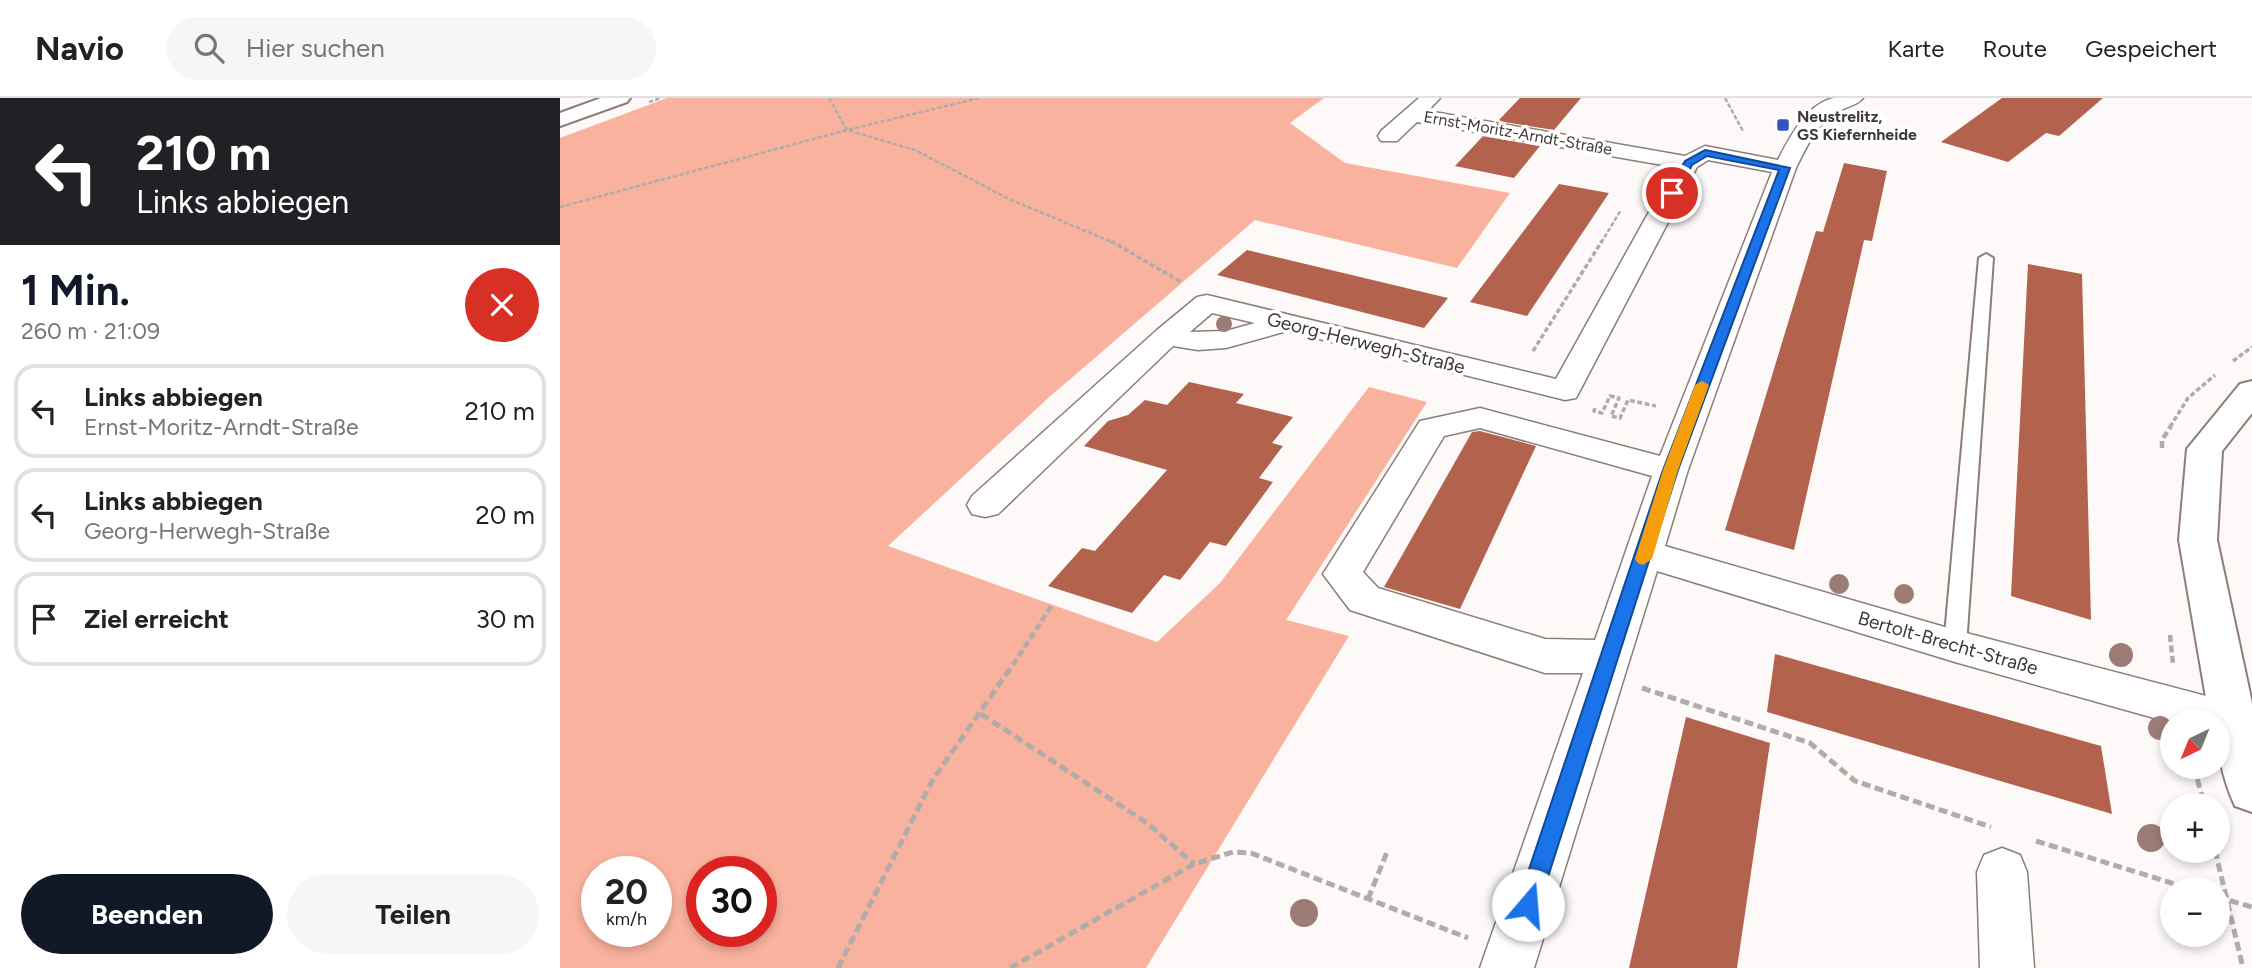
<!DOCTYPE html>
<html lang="de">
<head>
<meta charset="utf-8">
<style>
  body { margin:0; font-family:Figtree,sans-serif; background:#f6f6f6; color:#222; height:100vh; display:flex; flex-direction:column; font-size:26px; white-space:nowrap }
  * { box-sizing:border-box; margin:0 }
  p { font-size:23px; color:#767676 }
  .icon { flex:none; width:38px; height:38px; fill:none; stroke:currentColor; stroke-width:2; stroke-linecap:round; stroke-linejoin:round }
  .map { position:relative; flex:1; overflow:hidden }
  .panel { display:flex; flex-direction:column; background:#fff; width:560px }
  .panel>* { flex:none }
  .top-card { background:#202124; color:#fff; overflow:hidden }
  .needle { width:46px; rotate:223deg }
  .fabs { position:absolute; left:1600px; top:611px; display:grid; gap:14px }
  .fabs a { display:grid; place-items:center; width:70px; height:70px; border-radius:50%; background:#fff; box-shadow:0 4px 10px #0003; font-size:35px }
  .speed { position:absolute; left:21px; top:758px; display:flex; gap:14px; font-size:35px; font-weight:700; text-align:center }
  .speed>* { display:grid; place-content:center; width:91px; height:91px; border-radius:50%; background:#fff; box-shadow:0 4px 10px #0003; line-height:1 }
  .speed small { font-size:18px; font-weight:400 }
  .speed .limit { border:10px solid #d22; background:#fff; color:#111 }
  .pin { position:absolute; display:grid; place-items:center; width:60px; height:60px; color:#fff; margin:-30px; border:4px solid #fff; border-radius:50%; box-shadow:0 2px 7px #0007 }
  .me { position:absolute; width:77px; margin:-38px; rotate:18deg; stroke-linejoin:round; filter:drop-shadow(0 0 5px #0008) }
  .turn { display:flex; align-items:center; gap:24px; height:147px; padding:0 21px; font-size:32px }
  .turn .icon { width:91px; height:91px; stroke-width:2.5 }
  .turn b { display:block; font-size:49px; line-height:60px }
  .round { display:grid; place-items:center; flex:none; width:74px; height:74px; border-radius:37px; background:#f6f6f6 }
  .head { display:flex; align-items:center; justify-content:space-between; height:119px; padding:0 21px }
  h1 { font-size:42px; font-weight:700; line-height:52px; color:#111827 }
  .action { display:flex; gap:14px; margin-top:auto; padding:14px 21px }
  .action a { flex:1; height:80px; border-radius:42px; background:#111827; color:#fff; font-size:28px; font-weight:700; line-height:80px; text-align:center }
  .action a+a { background:#f6f6f6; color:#222 }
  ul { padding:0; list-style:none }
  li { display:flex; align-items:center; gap:21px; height:94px; margin:0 14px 10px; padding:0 7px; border:4px solid #e0e0e0; border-radius:21px }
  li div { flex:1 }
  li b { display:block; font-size:26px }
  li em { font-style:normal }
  header { display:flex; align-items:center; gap:42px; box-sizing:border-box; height:98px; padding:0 35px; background:#fff; border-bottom:2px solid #e0e0e0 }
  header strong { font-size:33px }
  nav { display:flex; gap:38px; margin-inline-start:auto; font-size:24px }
  .search { width:490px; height:63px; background:#f6f6f6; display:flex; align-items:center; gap:18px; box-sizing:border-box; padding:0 24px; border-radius:38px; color:#767676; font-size:26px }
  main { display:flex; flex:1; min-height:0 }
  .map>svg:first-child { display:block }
</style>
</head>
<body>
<header>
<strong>Navio</strong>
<div class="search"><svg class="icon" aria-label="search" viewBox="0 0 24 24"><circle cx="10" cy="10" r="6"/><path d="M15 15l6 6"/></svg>Hier suchen</div>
<nav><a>Karte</a><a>Route</a><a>Gespeichert</a></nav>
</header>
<main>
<section class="panel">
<div class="top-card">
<div class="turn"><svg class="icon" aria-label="left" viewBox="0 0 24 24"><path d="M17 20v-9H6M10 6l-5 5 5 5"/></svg><div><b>210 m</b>Links abbiegen</div></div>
</div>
<div class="head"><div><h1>1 Min.</h1><p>260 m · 21:09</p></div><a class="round" style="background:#d93025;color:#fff"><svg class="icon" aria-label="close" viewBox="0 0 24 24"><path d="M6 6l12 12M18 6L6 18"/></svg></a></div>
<ul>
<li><svg class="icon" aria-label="left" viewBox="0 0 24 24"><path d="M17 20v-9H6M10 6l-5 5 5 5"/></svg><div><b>Links abbiegen</b><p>Ernst-Moritz-Arndt-Straße</p></div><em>210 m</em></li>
<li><svg class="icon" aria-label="left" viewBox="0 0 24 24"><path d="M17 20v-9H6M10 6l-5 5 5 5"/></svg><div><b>Links abbiegen</b><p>Georg-Herwegh-Straße</p></div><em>20 m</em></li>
<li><svg class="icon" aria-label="arrive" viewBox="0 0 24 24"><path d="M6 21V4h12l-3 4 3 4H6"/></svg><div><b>Ziel erreicht</b></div><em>30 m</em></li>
</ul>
<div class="action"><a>Beenden</a><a>Teilen</a></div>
</section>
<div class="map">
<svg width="1692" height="870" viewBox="0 0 1692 870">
  <rect width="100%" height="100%" fill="#fdf9f8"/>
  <path fill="#f8b29e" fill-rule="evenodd" d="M107,0H764L730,25L785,65L950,95L897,170L695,122L487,301L328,448L597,544L660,485L809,289L867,304L726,522L789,538L586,870H0V40ZM37,774H96V833H37ZM142,774H201V833H142Z"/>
  <g fill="#b3634d">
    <path d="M960,0H1021L994,32L938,23Z"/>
    <path d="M1442,0H1543L1499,38L1486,35L1448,64L1381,44Z"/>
    <path d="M923,38L980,48L954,80L895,68Z"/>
    <path d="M1284,65L1327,73L1312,143L1304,142L1234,452L1165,432L1256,133L1263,134Z"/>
    <path d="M999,86L1049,95L967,218L910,204Z"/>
    <path d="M687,152L888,200L864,230L657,177Z"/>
    <path d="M1468,166L1522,176L1531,522L1451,498Z"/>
    <path d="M629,284L684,296L676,305L733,319L712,345L723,348L699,380L713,384L666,448L650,444L620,482L604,477L572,515L488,488L522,450L535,453L607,372L524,348L548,323L568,317L585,302L607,307Z"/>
    <path d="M920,333L976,348L900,511L824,489L912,334Z"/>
    <path d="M1215,556L1541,648L1552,716L1207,614Z"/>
    <path d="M1126,619L1210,645L1177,870H1069Z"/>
  </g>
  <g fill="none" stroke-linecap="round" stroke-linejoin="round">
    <g stroke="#8d7d78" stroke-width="4">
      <path id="lane" d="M1426,156L1433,160L1406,548L1403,554L1395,557L1387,554L1384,548L1419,160Z"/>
    </g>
    <g stroke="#8d7d78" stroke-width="3">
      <g id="street">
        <path d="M859,0H880L868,13L1125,58L1145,48L1218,62C1229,40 1247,5 1274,0C1283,0 1294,0 1303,0C1297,8 1283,9 1274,16C1255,29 1246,50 1236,70L1128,372L1105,448L1395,532L1692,610V648L1657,638V623H1612V625L1395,564L1097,473L974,870H920L1023,575H985L790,512L763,476L860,323L920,310L1100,358L1212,74L1148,62L1137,69L1016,300L1005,302L727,233L666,250L638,252L613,248L438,416L425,419L412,416L407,407L412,398L597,232L637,199L647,197L996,281L1114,69L857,24L837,43H821L818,38L821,33ZM652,215L695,225L666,233L630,234ZM920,330L1092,378L1035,542L985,541L818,490L803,474L884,338Z"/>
        <path d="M1442,750L1460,757L1467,774L1474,870H1420L1417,774L1424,757Z"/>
      </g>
    </g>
    <g stroke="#8d7d78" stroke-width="4">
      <path id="secondary" d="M1692,283V315L1662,353L1657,442L1692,605V714L1675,708C1662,680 1657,653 1657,623H1650L1619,442L1627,351L1680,286Z"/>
    </g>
    <g stroke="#8d7d78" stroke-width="4">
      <path id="primary" d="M41,0H70L67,4L0,28V15Z"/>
    </g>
    <g stroke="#b1acaa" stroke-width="2.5" stroke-dasharray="4.5 2" stroke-linecap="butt">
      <path d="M269,0L287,32L355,52L449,101L554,145"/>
      <path d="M1165,0L1183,33"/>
      <path d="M89,4L101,0"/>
      <path d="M0,109L287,32L419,0"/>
      <path d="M1041,145L1061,112"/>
    </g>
    <g stroke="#b1acaa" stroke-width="3.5" stroke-dasharray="5 2.5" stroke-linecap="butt">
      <path d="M551,143L621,184"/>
      <path d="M973,253L1042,143"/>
      <path d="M1673,263L1692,249"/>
      <path d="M1035,310L1034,313L1042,315L1050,298L1059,300L1051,318L1060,320L1068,302L1096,308"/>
      <path d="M1610,329L1628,300L1655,277"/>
    </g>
    <g stroke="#b1acaa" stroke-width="4.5" stroke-dasharray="7 3.5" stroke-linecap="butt">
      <path d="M1602,350V342L1611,328"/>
      <path d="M1610,537L1613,566"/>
      <path d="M453,567L492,507"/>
    </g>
    <g stroke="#b1acaa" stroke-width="5" stroke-dasharray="9 4.5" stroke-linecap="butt">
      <path d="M1082,590L1250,645L1295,683L1431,729"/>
      <path d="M421,616L587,725L634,766"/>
      <path d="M1634,668L1644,707"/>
      <path d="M1476,743L1631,791"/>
      <path d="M1655,752L1683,870"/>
      <path d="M1657,799L1692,809"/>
      <path d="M808,801L827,754"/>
      <path d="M278,870L372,683L454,565"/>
      <path d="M450,870L634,766L673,754L691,755L908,840"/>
    </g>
    <use href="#lane" fill="#fff" fill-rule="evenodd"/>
    <use href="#street" fill="#fff" fill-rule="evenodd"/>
    <use href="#secondary" fill="#fff" fill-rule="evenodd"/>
    <use href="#primary" fill="#fff" fill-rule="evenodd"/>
  </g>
  <g fill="#9c7d75">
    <circle cx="664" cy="226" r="8"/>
    <circle cx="1279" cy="486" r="10"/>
    <circle cx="1344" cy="496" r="10"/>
    <circle cx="1561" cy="557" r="12"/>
    <circle cx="1600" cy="630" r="12"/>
    <circle cx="1591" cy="740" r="14"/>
    <circle cx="744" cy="815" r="14"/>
  </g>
  <path fill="#1a73e8" stroke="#114b97" stroke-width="2" d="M1145,52L1230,70L1118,372L979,807L976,815L968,818L960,815L957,807L1103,372L1219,72L1147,58L1132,67L1116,97H1108L1107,95L1125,63Z"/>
  <path fill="#f59e0b" d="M1142,283L1149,287L1118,372L1092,461L1083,467L1078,465L1075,461L1103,372L1135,287Z"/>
  <rect fill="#3951c3" stroke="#fff" stroke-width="2.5" x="1216" y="20" width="14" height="14" rx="3.5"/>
  <g text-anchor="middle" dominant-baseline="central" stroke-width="7" stroke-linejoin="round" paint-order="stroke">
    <g font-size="16" font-weight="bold" fill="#3f3836" stroke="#fff" text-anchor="start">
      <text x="1237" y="18">Neustrelitz,<tspan x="1237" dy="18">GS Kiefernheide</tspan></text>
    </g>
    <g font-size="16" fill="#3f3836" stroke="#fff">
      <text transform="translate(958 35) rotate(10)">Ernst-Moritz-Arndt-Straße</text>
    </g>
    <g font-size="19" fill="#3f3836" stroke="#fff">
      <text transform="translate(806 245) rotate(14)">Georg-Herwegh-Straße</text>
      <text transform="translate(1388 545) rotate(16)">Bertolt-Brecht-Straße</text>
    </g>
  </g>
</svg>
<div class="fabs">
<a><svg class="needle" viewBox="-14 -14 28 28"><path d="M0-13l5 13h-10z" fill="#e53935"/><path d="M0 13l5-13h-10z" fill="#767676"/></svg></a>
<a>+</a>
<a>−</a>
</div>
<div class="speed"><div>20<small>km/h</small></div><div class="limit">30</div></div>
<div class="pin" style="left:1112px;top:95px;background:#d93025"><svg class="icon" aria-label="arrive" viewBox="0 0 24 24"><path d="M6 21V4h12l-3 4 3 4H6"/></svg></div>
<svg class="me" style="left:968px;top:807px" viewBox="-20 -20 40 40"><circle r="19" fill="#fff"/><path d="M0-13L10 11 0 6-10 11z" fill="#1a73e8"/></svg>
</div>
</main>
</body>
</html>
